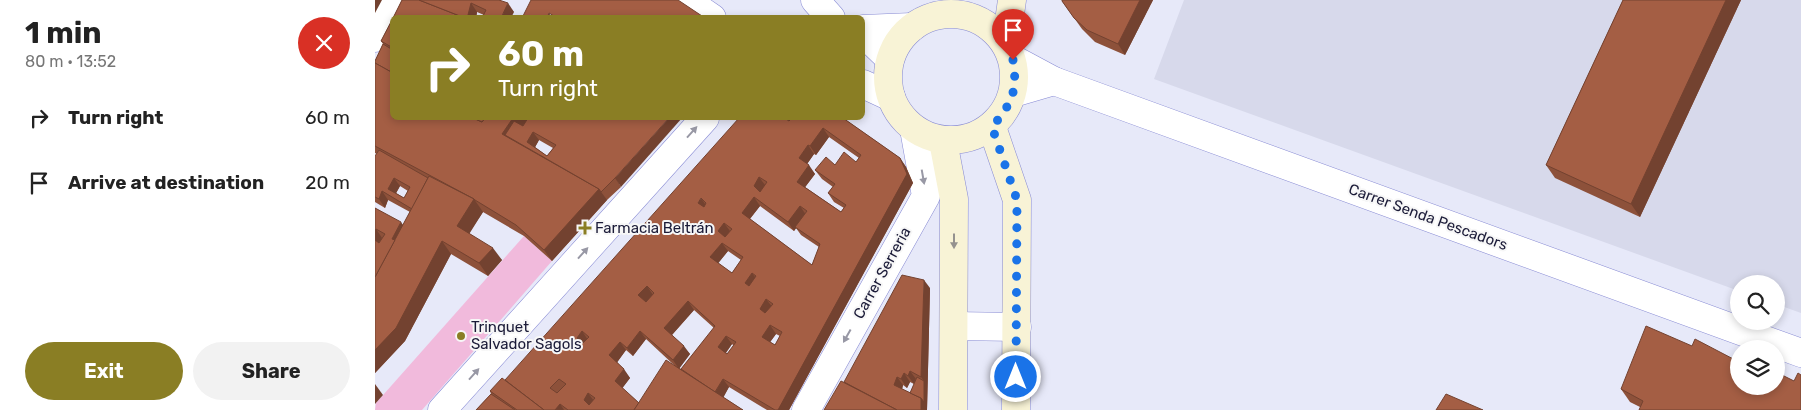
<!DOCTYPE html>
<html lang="en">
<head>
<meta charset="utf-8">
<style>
  body { margin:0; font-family:Rubik,sans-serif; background:#f2f2f2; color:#222; height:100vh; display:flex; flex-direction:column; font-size:19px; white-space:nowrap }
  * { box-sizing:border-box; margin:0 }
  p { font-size:16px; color:#767676 }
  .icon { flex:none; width:28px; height:28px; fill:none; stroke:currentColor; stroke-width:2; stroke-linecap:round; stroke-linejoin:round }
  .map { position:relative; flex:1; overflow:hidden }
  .details { display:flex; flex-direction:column; background:#fff; width:375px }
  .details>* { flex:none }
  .hud { position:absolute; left:15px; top:15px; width:475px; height:105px; border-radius:8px; box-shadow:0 2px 8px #0003; background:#8a7e24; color:#fff; overflow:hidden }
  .fabs { position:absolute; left:1355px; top:275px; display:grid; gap:10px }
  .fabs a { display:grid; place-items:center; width:55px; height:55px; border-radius:50%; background:#fff; box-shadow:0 2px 8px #0003; font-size:25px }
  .pin { position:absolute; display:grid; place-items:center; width:42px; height:42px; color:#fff; margin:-51px -21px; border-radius:50% 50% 50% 0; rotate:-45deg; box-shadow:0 0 5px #0007 }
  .pin .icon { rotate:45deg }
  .me { position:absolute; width:55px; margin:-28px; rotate:0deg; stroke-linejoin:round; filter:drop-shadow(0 0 4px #0008) }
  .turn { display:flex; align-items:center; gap:18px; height:105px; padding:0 25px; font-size:22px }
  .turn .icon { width:65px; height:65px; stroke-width:2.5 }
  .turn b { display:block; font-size:35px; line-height:42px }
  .round { display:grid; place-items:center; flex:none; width:52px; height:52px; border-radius:26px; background:#f2f2f2 }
  .summary { display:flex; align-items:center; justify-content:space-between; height:85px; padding:0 25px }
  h1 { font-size:30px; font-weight:700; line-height:38px }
  .button { display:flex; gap:10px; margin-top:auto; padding:10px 25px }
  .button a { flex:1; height:58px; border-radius:30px; background:#8a7e24; color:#fff; font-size:20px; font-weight:700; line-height:58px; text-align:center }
  .button a+a { background:#f2f2f2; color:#222 }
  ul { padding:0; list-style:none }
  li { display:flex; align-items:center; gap:15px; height:65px; padding:0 25px }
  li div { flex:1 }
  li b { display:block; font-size:19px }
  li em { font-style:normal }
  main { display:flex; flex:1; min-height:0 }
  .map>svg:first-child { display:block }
</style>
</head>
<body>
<main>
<section class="details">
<div class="summary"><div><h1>1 min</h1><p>80 m · 13:52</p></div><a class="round" style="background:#d93025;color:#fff"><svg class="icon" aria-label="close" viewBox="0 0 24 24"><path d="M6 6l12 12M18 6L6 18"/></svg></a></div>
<ul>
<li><svg class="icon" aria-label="right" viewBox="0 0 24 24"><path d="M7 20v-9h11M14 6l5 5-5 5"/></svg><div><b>Turn right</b></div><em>60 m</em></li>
<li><svg class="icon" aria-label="arrive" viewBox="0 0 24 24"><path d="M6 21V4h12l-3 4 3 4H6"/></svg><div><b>Arrive at destination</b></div><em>20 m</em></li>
</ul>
<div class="button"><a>Exit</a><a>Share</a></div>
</section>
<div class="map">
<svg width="1426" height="410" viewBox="0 0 1426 410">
  <rect width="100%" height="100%" fill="#e7e9f9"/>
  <path fill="#d7d9eb" d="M809,0H1426V313L1401,304V284H1364V291L779,79Z"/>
  <path fill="#f1badc" d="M149,236L177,261L47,410H0L1,403Z"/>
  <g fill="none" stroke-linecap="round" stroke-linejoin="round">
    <g stroke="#878ad4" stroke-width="29">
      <g id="minor">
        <path d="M311,0L337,18"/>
        <path d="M0,38L19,0"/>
        <path d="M638,59L679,81L1426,353"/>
        <path d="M638,93L679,81"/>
        <path d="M579,326L642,327"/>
        <path d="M431,410L551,196L539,129"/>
      </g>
    </g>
    <g stroke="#878ad4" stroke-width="29">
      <g id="tertiary">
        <path d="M440,0L456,18"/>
        <path d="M488,29L537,27"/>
        <path d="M488,33L515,59"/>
        <path d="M488,84L516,97"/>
        <path d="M67,410L330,118"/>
      </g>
    </g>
    <g stroke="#878ad4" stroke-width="29">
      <g id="secondary">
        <circle cx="576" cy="77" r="63"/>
        <path d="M631,43L637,0"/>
        <path d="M617,127L642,200L641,410"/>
        <path d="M568,141L579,199L578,410"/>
      </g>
    </g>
    <use href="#minor" stroke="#fff" stroke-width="28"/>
    <use href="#tertiary" stroke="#fff" stroke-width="28"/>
    <use href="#secondary" stroke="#f8f3d6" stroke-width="28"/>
  </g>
  <g fill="#8d513a" fill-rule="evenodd">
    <path d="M27,0H125L139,12L109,15L102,12L101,18H18Z"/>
    <path d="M778,0L750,55L720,42L707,29L687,1Z"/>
    <path d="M1248,0H1366L1265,217L1180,178L1171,165Z"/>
    <path d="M18,18V118H209L246,187L232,200L177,261L149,236L108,212L94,233L127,260L113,276L76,254L30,341L0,373V208L28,225L35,212L13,200L10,208L0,202V156L2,154L0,153V61L8,44L6,41ZM164,140L178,148L172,156L160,147ZM25,186L33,191L29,198L21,193Z"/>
    <path d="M468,118L525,158L531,167L538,183L414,410H392L354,387L348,397L368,410H101L116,394L115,391L130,380L413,120ZM454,137L484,158L481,162L460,165L440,170L447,179L458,187L453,193L459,202L469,208L466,212L430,187L440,174L432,164L439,154L441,155ZM385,206L419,231L421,228L426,235L444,247L437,265L375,219ZM353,251L366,260L357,273L343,263ZM319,310L339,328L306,369L304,368L315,354L297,335ZM401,334L405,336L400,345L395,342ZM271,339L300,366L264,403L247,388L255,378L242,362L251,350L258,356ZM357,344L359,346L352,354L351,353Z"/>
    <path d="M555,288L552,410H449L469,382ZM541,379V380L535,393L527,389L528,385L532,388L535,382L539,384Z"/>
    <path d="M1317,346L1419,381L1426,410L1265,407L1255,402L1246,389Z"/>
  </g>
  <g fill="#734230">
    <path d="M0,0H7L0,13Z"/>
    <path d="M765,0H778L750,55L743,44Z"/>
    <path d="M1351,0H1366L1265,217L1256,204Z"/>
    <path d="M96,3L102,12L101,18H94L93,15Z"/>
    <path d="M133,3L139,12L136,18H126Z"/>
    <path d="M174,13L177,18H172Z"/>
    <path d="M138,118H153L138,141L127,134Z"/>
    <path d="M294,118H307L246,187L240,178Z"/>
    <path d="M448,128L454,137L441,155L435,146Z"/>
    <path d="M158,132L164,140L158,151L152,142Z"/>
    <path d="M433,145L439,154L430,167L424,158Z"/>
    <path d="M525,158L531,167L538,183L414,410H403Z"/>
    <path d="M434,165L440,174L428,190L422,182Z"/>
    <path d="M384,177L390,185L385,194L379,186Z"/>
    <path d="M19,178L25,186L19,197L13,189Z"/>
    <path d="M224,189L232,200L177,261L169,250Z"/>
    <path d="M7,191L13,200L10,208L4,199Z"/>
    <path d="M379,197L385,206L373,221L367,213Z"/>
    <path d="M326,198L332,207L329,211L323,203Z"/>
    <path d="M99,199L108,212L91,239L82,226Z"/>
    <path d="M425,206L431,215L419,231L413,222Z"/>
    <path d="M26,222L32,231L0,306L17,239Z"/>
    <path d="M349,223L355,231L349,240L343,231Z"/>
    <path d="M1,229L7,238L2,246L0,243V231Z"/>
    <path d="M67,241L76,254L30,341L0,373V350Z"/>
    <path d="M347,243L353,251L341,266L335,257Z"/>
    <path d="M118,248L127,260L113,276L104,263Z"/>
    <path d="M377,273L383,281L376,291L370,283Z"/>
    <path d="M549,280L555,288L552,410H546V398L549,381L546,377Z"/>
    <path d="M272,286L278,295L269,304L263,295Z"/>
    <path d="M391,299L398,308L391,317L385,309Z"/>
    <path d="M313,301L319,310L295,337L289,328Z"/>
    <path d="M395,325L401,334L393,345L387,337Z"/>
    <path d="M207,331L213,340L208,346L202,338Z"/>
    <path d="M265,331L271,339L258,356L252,348Z"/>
    <path d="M351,336L357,344L349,355L343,347Z"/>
    <path d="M245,342L251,350L241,364L234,355Z"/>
    <path d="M309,346L315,354L304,369L298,360Z"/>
    <path d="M249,369L255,378L246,390L240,381Z"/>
    <path d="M535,371L541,379L539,384L533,376Z"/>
    <path d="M529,373L535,382L532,388L526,379Z"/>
    <path d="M522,377L528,385L526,394L519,385Z"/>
    <path d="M348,379L354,387L346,402L340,393Z"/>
    <path d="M0,384L8,395L0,404Z"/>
    <path d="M213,393L219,401L215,408L209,400Z"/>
    <path d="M185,404L189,410H180Z"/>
  </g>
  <g fill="#a45e44" stroke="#734230" fill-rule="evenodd">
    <path d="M27,0H44L90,18H18Z"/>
    <path d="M44,0H124L133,3L126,18H107L111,10L96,3L93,15L99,18H90Z"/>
    <path d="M156,0H303L330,18H182L174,13L172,18H147Z"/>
    <path d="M687,0H765L743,44L712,30L699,18L687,1Z"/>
    <path d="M1248,0H1351L1256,204L1171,165Z"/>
    <path d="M18,18V48L6,41Z"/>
    <path d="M8,44L18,50V73L0,63V61Z"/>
    <path d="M0,63L18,73V118H98L107,122L110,118H138L127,134L224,189L169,250L141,225L100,200L99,199L0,146Z"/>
    <path d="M98,118H110L107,122Z"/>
    <path d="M153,118H209L211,119L212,118H294L240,178L226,192L224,189L130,135L139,121L148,126ZM158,132L181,145L172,156L152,142Z"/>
    <path d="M364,118H409L414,121L417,118H468L525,158L532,174L403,410H400L348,379L340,392L306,369L340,326L313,301L289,328L309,346L298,360L265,331L252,348L245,342L234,355L249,369L240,381L264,403L259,410H193L185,404L180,410H169L130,380ZM448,128L486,155L481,162L469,152L460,165L451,157L440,170L460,184L453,193L471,205L466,212L422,182L434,165L424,158L433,145L435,146ZM384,177L392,182L385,192L379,186ZM379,197L413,222L425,206L432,211L420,227L445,244L437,265L367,213ZM326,198L331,203L329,207L323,203ZM349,223L357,229L350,237L343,231ZM347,243L368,257L357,273L335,257ZM377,273L381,276L374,286L370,283ZM272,286L279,293L271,302L263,295ZM391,299L398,304L390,313L385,309ZM395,325L407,332L400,345L387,337ZM207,331L214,337L208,343L202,338ZM351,336L361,342L352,354L343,347ZM184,379L191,384L182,393L175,388ZM213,393L220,398L214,405L209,400Z"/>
    <path d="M4,150L53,178L37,209L7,191L4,199L0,197V156ZM19,178L35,187L29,198L13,189Z"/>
    <path d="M54,176L99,199L82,226L118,248L104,263L67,241L21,328L0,350V277Z"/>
    <path d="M0,208L26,222L17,239L20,240L0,277V240L4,243L10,234L1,229L0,231Z"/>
    <path d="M527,275L549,280L546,377L535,371L533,376L529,373L526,379L522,377L519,385L546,398V410H522L469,382Z"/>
    <path d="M1271,326L1317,346L1320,339L1364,362V386H1401V372L1419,381L1423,373L1426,375V410H1264L1268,401L1246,389Z"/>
    <path d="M291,360L368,410H259Z"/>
    <path d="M542,377L549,381V402L546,398L535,393Z"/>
    <path d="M127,378L169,410H142L115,391Z"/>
    <path d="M466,381L522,410H449Z"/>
    <path d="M116,394L140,410H101Z"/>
    <path d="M1071,394L1108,410H1061Z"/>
  </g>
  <defs><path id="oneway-solid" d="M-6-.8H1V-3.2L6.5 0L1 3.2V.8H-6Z" transform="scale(1.25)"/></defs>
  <g fill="#9898a5">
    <use href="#oneway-solid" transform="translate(317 132) rotate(-48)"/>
    <use href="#oneway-solid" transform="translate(548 177) rotate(80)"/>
    <use href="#oneway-solid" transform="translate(208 253) rotate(-48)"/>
    <use href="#oneway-solid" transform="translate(472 336) rotate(119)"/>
    <use href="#oneway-solid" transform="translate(99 374) rotate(-48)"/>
  </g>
  <use fill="#95928f" href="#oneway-solid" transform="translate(579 241) rotate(90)"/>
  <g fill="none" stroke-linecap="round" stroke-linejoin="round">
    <path stroke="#1a73e8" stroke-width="9" stroke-dasharray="0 16.2" d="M638,60C643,91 637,103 617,127L642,200L641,377"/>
  </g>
  <g fill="#8a7e24" stroke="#f7f7f7" stroke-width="2">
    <path d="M207.5 220.5h5v5h5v5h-5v5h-5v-5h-5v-5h5z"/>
    <circle cx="86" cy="336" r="5"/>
  </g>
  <g text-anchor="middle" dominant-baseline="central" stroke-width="4" stroke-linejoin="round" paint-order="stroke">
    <g font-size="15" fill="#1b1b38" stroke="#f7f7f7">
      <text transform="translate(1053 217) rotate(20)">Carrer Senda Pescadors</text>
      <text transform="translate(507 273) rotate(-61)">Carrer Serreria</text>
    </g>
    <g font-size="15" fill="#1b1b38" stroke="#f7f7f7" text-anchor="start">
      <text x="220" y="228">Farmacia Beltrán</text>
      <text x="96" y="327">Trinquet<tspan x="96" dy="17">Salvador Sagols</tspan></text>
    </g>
  </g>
</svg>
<div class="fabs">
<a><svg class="icon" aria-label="search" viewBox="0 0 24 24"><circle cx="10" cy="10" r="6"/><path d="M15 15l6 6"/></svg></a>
<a><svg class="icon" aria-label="layers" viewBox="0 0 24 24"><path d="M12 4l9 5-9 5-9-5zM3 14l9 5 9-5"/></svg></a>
</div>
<div class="pin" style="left:638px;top:60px;background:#d93025"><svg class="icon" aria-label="arrive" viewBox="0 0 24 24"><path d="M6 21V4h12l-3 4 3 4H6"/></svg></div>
<svg class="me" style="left:641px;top:377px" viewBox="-20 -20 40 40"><circle r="17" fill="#1a73e8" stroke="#fff" stroke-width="3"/><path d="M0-11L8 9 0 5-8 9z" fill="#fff"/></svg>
<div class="hud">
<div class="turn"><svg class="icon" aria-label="right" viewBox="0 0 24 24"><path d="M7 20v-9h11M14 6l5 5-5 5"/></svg><div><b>60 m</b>Turn right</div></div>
</div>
</div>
</main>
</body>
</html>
